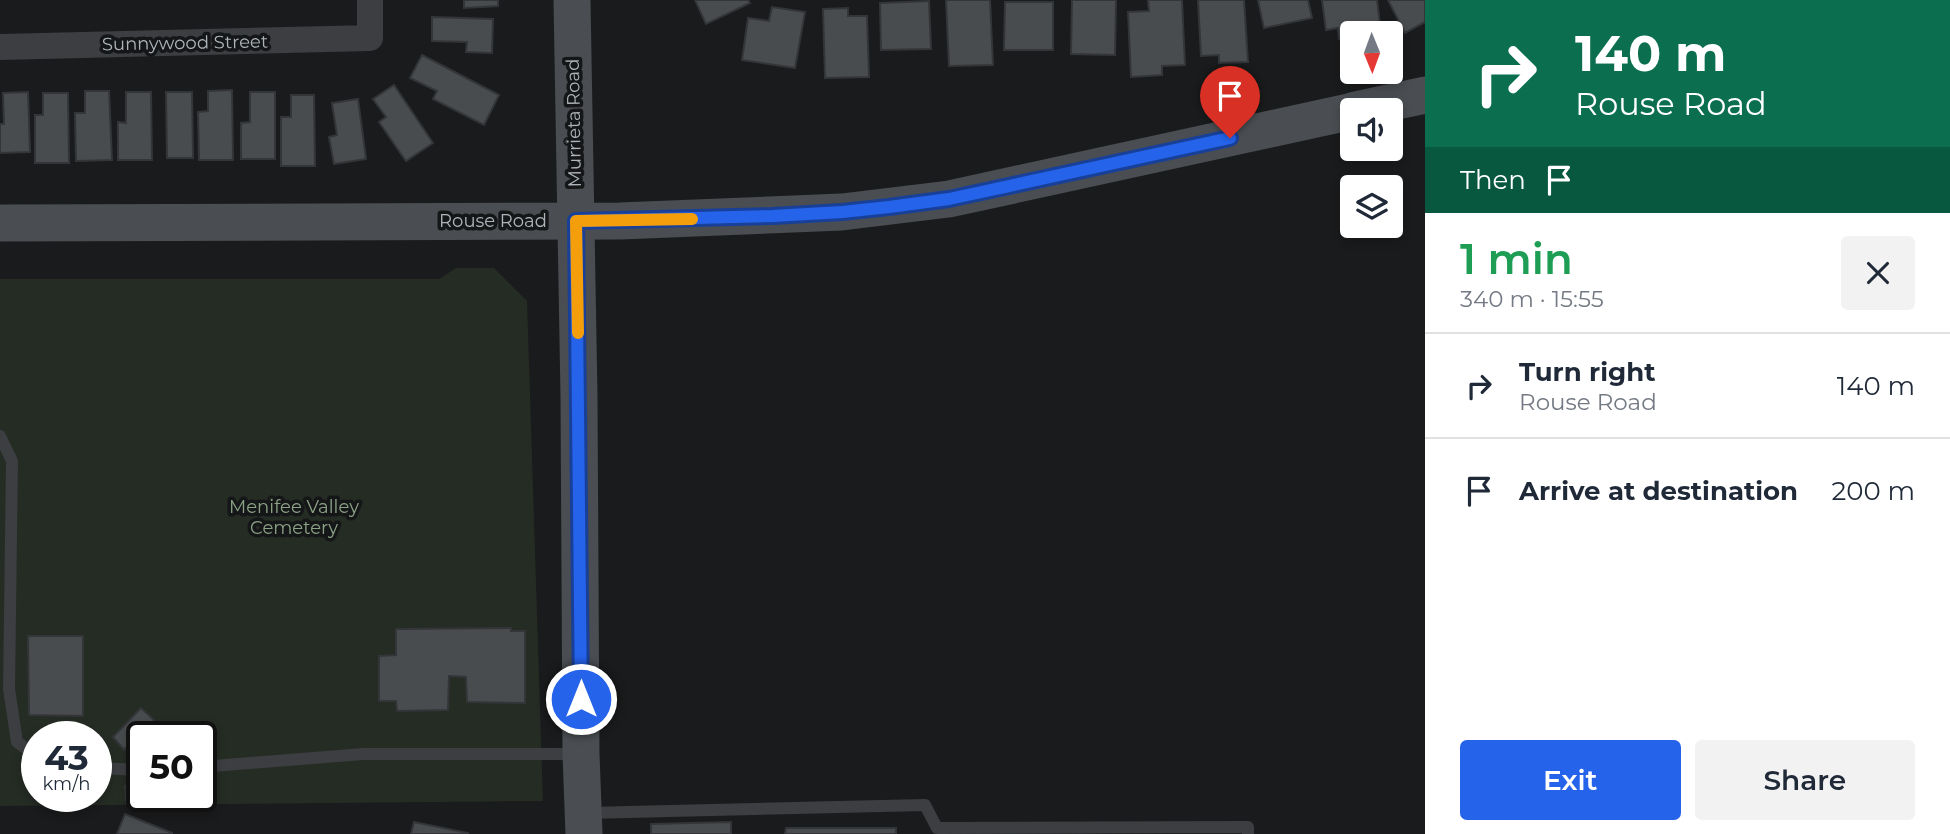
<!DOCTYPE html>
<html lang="en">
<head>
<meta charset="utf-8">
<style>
  body { margin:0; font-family:Montserrat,sans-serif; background:#f2f2f3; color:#1f2937; height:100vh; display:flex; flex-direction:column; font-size:26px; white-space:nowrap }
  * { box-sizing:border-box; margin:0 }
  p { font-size:23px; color:#747a83 }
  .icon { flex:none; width:38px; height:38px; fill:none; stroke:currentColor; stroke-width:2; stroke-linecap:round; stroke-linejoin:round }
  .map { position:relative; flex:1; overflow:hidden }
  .side { display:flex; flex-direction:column; background:#fff; width:525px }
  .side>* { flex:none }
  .banner { background:#0b6e4f; color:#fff; overflow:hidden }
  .needle { width:46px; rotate:179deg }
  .controls { position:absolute; left:1340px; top:21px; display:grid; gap:14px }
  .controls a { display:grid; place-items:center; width:63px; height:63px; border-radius:7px; background:#fff; box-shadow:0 4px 10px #0003; font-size:35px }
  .speed { position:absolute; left:21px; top:721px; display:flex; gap:14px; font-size:35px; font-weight:700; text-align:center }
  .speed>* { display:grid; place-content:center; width:91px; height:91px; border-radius:50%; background:#fff; box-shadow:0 4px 10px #0003; line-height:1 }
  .speed small { font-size:18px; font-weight:400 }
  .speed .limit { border:4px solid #111; border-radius:10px; background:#fff; color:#111 }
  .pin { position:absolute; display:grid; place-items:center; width:60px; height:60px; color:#fff; margin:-72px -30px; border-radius:50% 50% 50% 0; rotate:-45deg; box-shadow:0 0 7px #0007 }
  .pin .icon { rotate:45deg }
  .me { position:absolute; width:77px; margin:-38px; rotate:0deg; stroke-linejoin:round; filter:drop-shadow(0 0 5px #0008) }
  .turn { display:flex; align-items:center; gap:24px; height:147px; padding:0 35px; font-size:32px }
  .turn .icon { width:91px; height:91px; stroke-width:2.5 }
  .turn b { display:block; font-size:49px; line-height:60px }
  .then { display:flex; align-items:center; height:66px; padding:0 35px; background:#0003; gap:14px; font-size:26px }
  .round { display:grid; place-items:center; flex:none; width:74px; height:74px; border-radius:7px; background:#f2f2f3 }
  .summary { display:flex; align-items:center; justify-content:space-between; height:119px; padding:0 35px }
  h1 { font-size:42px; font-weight:600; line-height:52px; color:#1e9e55 }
  .action { display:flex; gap:14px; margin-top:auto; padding:14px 35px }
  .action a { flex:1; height:80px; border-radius:7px; background:#2563eb; color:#fff; font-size:28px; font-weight:600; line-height:80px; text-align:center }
  .action a+a { background:#f2f2f3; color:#1f2937 }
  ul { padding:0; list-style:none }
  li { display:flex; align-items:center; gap:21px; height:105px; padding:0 35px; border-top:2px solid #e0e1e3 }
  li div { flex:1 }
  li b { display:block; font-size:26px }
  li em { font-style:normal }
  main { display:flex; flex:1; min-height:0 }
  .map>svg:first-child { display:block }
</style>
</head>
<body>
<main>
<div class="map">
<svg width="1425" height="834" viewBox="0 0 1425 834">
  <rect width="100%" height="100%" fill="#1a1b1c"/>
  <path fill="#252c24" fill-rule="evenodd" d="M456,268H494L527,301L543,801L0,806V279H439ZM37,737H96V796H37ZM142,737H201V796H142Z"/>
  <g fill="#494c4e" stroke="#343538" stroke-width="2">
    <path d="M464,0H498V6L464,8Z"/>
    <path d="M695,0H748L750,3L706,24Z"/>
    <path d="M946,0H990L993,65L949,66Z"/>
    <path d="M1072,0H1116L1115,55L1071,54Z"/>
    <path d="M1148,0H1182L1185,65L1162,66V75L1131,77L1128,12L1149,11Z"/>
    <path d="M1198,0H1244L1248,62L1219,63V55L1201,56Z"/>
    <path d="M1258,0H1308L1312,18L1264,28Z"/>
    <path d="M1322,0H1377L1381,33H1353V37L1339,39L1338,28L1326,30Z"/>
    <path d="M1388,0H1425V22L1405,33Z"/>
    <path d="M929,1L931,49L881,50L880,3Z"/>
    <path d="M1005,2H1053V50H1004Z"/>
    <path d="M772,7L805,12L795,68L742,60L748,18L769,21Z"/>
    <path d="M848,8V16H867L869,77L825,78L823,9Z"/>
    <path d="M432,17L493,19L492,53L466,52L467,42L432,41Z"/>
    <path d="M422,55L499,95L484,125L433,99L437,91L410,78Z"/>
    <path d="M394,85L433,143L406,161L379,122L386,117L373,99Z"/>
    <path d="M232,90L233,160H199L198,112L208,111V91Z"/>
    <path d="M85,91H109L112,160L76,161L75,113H85Z"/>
    <path d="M28,92L30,152L0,153V124H4L3,93Z"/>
    <path d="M126,92H151L152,160H118V122L126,123Z"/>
    <path d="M166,92H192L193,158H167Z"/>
    <path d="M250,92H275V159H241V123L250,122Z"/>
    <path d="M43,93H68L69,163H35V115H43Z"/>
    <path d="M291,95H314L315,166H281V117H291Z"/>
    <path d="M358,99L366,159L334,164L329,137L337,135L332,103Z"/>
    <path d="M511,628V631H525V703L467,702L466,677L449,676L448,710L397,711L396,701H379V656L396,655V629Z"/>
    <path d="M28,636H83V716L29,715Z"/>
    <path d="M141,708L154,720L124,750L113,737Z"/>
    <path d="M125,786H141L142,801H126Z"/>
    <path d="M125,814L172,833V834H117Z"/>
    <path d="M414,822L468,833L467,834H411Z"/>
    <path d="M731,822V834H651V824Z"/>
    <path d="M786,828H896V834H785Z"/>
  </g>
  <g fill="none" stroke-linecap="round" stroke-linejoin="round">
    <g stroke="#3c3e41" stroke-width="12">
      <path d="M0,436L12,461L9,689L17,742L37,756"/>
      <path d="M201,767L363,754H578"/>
      <path d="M96,768L142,770"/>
      <path d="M587,813L925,805L937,828L1248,827V834"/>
    </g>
    <path stroke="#3c3e41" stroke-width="26" d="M0,47L370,38V0"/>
    <g stroke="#4a4d51" stroke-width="37">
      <path d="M572,0L579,397L581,754L584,834"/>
      <path d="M1355,110L1425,95"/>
      <path d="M0,223L620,221L842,212L949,199L1353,111"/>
    </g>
  </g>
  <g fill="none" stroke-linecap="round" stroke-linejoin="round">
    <g stroke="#184099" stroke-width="18">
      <path id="route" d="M581,699L576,221L773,216L842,212L889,207L949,199L1230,138"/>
    </g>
    <use href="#route" stroke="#2563eb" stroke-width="12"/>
    <path stroke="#f59e0b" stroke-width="12" d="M578,333L576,221L692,219"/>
  </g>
  <g text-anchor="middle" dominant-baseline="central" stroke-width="7" stroke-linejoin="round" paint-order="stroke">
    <g font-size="18" fill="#aeb5ba" stroke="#151617">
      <text transform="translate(185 43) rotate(-1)">Sunnywood Street</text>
      <text transform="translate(574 123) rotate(-91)">Murrieta Road</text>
      <text x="493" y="221">Rouse Road</text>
    </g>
    <g font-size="18" fill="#8ca387" stroke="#151617">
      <text x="294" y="507">Menifee Valley<tspan x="294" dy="21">Cemetery</tspan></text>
    </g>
  </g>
</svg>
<div class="controls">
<a><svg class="needle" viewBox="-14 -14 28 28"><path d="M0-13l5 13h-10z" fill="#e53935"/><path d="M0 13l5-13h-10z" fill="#747a83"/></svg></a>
<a><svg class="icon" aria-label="sound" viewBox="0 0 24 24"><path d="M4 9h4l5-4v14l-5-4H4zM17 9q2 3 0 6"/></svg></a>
<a><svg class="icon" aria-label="layers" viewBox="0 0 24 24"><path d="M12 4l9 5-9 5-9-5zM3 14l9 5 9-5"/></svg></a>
</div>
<div class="speed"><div>43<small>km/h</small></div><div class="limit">50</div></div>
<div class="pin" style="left:1230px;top:138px;background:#d93025"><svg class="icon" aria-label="arrive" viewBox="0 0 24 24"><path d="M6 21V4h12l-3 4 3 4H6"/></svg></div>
<svg class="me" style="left:581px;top:699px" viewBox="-20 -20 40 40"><circle r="17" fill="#2563eb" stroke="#fff" stroke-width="3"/><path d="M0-11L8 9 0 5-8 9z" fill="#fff"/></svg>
</div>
<section class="side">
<div class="banner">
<div class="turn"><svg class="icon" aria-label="right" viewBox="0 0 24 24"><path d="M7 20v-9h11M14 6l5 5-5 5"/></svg><div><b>140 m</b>Rouse Road</div></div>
<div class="then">Then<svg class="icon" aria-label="arrive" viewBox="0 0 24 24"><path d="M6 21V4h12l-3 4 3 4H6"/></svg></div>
</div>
<div class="summary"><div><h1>1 min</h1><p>340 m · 15:55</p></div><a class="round"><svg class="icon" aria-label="close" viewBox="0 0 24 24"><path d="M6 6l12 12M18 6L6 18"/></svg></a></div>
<ul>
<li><svg class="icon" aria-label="right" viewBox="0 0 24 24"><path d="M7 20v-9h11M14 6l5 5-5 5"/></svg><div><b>Turn right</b><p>Rouse Road</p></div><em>140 m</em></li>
<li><svg class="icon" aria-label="arrive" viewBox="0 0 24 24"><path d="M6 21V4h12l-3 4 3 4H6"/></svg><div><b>Arrive at destination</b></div><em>200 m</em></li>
</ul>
<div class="action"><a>Exit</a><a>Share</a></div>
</section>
</main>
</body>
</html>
